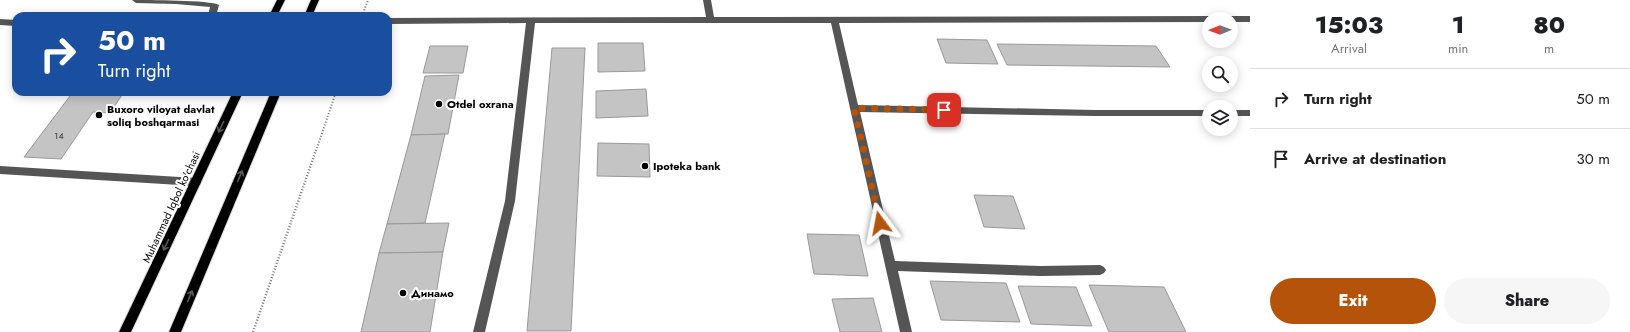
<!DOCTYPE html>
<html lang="en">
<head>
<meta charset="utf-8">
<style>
  body { margin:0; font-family:Jost,sans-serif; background:#f6f6f6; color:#202124; height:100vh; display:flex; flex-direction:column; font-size:15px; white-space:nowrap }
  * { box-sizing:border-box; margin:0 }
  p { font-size:13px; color:#757577 }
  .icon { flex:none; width:22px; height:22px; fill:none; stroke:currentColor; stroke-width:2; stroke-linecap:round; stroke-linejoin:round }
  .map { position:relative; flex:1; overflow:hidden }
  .side { display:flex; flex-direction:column; background:#fff; width:380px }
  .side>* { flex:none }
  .banner { position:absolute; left:12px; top:12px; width:380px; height:84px; border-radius:12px; box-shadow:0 2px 10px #0003; background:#1a4fa0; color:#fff; overflow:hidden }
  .needle { width:26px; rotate:269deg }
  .buttons { position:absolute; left:1202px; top:12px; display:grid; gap:8px }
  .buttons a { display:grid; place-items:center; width:36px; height:36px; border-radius:50%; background:#fff; box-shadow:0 2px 10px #0003; font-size:20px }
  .pin { position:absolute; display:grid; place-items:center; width:34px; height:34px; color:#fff; margin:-17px; border-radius:8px; box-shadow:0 2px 6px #0006 }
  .me { position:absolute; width:44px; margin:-22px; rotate:347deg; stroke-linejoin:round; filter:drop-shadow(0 0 3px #0008) }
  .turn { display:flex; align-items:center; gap:14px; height:84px; padding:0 20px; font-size:18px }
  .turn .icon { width:52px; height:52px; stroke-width:2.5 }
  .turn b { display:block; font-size:28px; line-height:34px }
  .eta { display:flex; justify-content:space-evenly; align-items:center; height:68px; text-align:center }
  .eta b { font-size:24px; font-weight:800; line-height:28px }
  .button { display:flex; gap:8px; margin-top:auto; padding:8px 20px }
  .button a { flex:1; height:46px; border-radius:24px; background:#b45309; color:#fff; font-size:16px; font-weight:800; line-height:46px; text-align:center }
  .button a+a { background:#f6f6f6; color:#202124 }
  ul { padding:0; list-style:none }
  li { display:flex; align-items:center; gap:12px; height:60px; padding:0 20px; border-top:1px solid #e0e0e0 }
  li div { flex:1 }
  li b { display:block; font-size:15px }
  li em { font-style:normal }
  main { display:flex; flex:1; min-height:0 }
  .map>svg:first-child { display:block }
</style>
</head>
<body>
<main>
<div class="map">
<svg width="1250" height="332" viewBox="0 0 1250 332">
  <rect width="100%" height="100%" fill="#fff"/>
  <g fill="#c4c4c4" stroke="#999">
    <path d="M937,39L987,40L998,64L946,63Z"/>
    <path d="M598,43H643L645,71L598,72Z"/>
    <path d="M997,44L1156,46L1170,67L1007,65Z"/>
    <path d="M430,46H468L463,73H423Z"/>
    <path d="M552,48H585L571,331H527Z"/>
    <path d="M459,75L448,134L411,135L425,76Z"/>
    <path d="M646,89L648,116L596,118V91Z"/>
    <path d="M73,92H124L110,113L93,112L61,159L24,157Z"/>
    <path d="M445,134L425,223L387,224L411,135Z"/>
    <path d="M598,143L649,144L650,177L597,176Z"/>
    <path d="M974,195L1013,196L1025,229L984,227Z"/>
    <path d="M449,223L443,252L379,253L387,224Z"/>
    <path d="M807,234L859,235L868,276L814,274Z"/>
    <path d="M443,252L430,332H361L379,253Z"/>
    <path d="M930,281L1006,283L1020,322L941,320Z"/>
    <path d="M1089,285L1164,287L1186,332H1109Z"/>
    <path d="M1018,286L1076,287L1092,326L1031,324Z"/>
    <path d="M873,298L882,332H840L832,299Z"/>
  </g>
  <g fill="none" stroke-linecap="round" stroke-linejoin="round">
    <g stroke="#dbdbdb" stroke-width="2">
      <g id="major">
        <path d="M277,0H285L277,16H269Z"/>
        <path d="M311,0H319L312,16H304Z"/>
        <path d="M233,92H243L131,332H119Z"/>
        <path d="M271,92H281L181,332H169Z"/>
      </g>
    </g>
    <g stroke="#777" stroke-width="2" stroke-dasharray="1 2" stroke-linecap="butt">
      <path d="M362,16L368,0"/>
      <path d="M316,151L336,92"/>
    </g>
    <path stroke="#777" stroke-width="2.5" stroke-dasharray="1 2" stroke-linecap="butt" d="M253,332L316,150"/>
    <g fill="#555" fill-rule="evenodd">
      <path d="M132,0C146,0 211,0 219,5L216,16H208L210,7L176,4L136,3Z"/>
      <path d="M703,0H711L714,17L1218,16L1222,19H1209V22L839,23L858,105L1095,110H1209V116H1095L860,112L895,261L1041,266L1100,265L1104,267L1106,270L1104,273L1100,275L1041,276L898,271L912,332H900L831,23H535L515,201L485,332H473L505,201L526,23L388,24V18L706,17Z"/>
      <path d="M1231,16H1250V22H1231V19H1227Z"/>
      <path d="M0,19L16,20V26L0,25Z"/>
      <rect x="1231" y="110" width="19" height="6"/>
      <path d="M0,166L196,178L200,179L201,182L200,185L196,186L0,174Z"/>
    </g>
    <use href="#major" fill="#000" fill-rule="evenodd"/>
  </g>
  <defs><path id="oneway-shaft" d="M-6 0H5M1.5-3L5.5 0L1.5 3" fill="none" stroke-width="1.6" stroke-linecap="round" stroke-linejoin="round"/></defs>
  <g stroke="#595959">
    <use href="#oneway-shaft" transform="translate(221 127) rotate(115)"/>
    <use href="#oneway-shaft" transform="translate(240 176) rotate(-67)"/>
    <use href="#oneway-shaft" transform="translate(166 245) rotate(115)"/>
    <use href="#oneway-shaft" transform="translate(190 296) rotate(-67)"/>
  </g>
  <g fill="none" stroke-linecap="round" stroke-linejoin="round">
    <path stroke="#b45309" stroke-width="7" stroke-dasharray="0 12.6" d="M880,223L854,108L944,110"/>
  </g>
  <g fill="#000" stroke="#fff" stroke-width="1.5">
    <circle cx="439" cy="104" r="4"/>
    <circle cx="99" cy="115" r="4"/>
    <circle cx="645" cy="166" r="4"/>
    <circle cx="403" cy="293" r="4"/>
  </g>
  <g text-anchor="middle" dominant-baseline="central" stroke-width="4" stroke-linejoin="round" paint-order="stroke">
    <g font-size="9" fill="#313131">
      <text x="59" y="135">14</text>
    </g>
    <g font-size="11" font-weight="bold" fill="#000" stroke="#fff" text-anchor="start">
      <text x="447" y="104">Otdel oxrana</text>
      <text x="107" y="109">Buxoro viloyat davlat<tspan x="107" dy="13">soliq boshqarmasi</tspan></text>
      <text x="653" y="166">Ipoteka bank</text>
      <text x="411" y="293">Динамо</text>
    </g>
    <g font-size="11" fill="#000" stroke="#fff">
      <text transform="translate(171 207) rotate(-65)">Muhammad Iqbol ko'chasi</text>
    </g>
  </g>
</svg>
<div class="buttons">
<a><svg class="needle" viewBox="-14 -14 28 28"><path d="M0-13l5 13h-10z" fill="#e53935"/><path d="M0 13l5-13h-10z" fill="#757577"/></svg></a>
<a><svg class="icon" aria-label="search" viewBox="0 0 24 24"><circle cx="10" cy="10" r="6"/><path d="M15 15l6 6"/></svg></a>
<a><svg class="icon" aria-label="layers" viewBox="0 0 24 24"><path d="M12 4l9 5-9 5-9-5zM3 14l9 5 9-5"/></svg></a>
</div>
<div class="pin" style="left:944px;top:110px;background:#d93025"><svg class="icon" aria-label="arrive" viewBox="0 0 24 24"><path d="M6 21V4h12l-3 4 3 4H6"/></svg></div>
<svg class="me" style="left:880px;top:223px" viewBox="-20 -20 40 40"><path d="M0-17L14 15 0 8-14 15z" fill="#b45309" stroke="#fff" stroke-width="4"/></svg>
<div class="banner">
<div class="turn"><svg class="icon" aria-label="right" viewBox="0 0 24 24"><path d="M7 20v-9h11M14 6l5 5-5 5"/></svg><div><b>50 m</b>Turn right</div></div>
</div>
</div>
<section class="side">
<div class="eta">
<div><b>15:03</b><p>Arrival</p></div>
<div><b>1</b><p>min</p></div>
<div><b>80</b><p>m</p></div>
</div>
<ul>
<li><svg class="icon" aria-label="right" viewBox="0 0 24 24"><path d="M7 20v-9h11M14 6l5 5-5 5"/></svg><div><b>Turn right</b></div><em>50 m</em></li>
<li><svg class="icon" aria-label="arrive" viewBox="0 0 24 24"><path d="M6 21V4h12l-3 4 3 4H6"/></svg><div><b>Arrive at destination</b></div><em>30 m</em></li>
</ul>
<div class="button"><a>Exit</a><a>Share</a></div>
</section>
</main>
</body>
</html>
